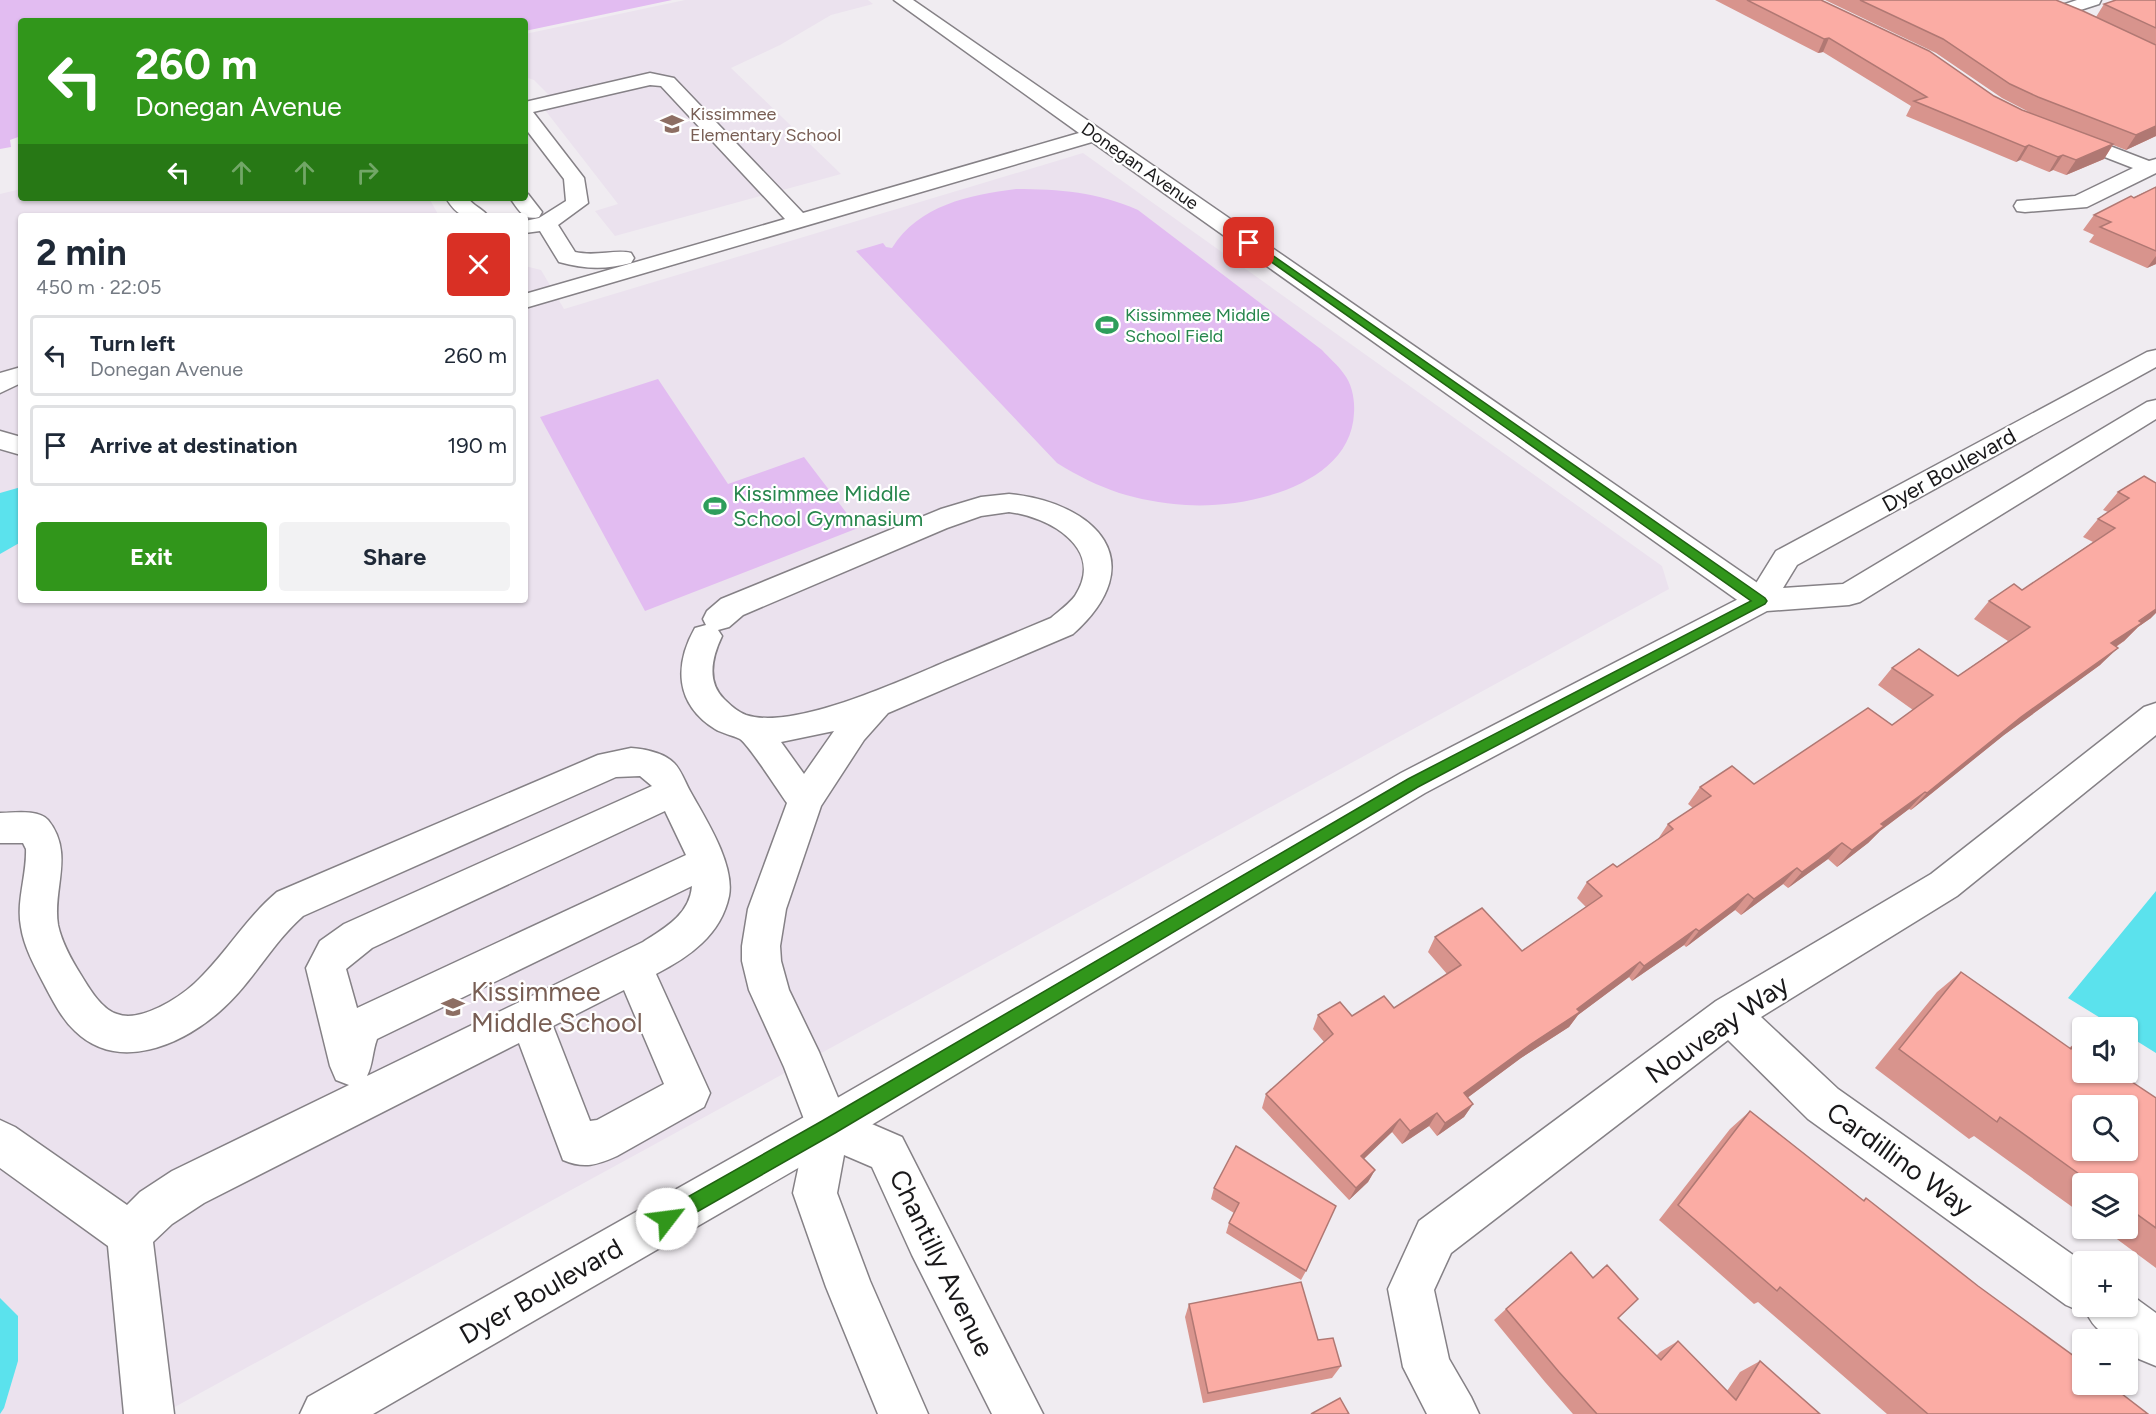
<!DOCTYPE html>
<html lang="en">
<head>
<meta charset="utf-8">
<style>
  body { margin:0; font-family:Figtree,sans-serif; background:#f2f2f3; color:#1f2937; height:100vh; display:flex; flex-direction:column; font-size:22px; white-space:nowrap }
  * { box-sizing:border-box; margin:0 }
  p { font-size:20px; color:#747a83 }
  .icon { flex:none; width:33px; height:33px; fill:none; stroke:currentColor; stroke-width:2; stroke-linecap:round; stroke-linejoin:round }
  .map { position:relative; flex:1; overflow:hidden }
  .sheet { position:absolute; left:18px; top:213px; width:510px; height:390px; display:flex; flex-direction:column; background:#fff; border-radius:6px; box-shadow:0 2px 4px #0004 }
  .sheet>* { flex:none }
  .hud { position:absolute; left:18px; top:18px; width:510px; height:183px; border-radius:6px; box-shadow:0 2px 4px #0004; background:#31961b; color:#fff; overflow:hidden }
  .tools { position:absolute; left:2072px; top:1017px; display:grid; gap:12px }
  .tools a { display:grid; place-items:center; width:66px; height:66px; border-radius:6px; background:#fff; box-shadow:0 2px 4px #0004; font-size:30px }
  .pin { position:absolute; display:grid; place-items:center; width:51px; height:51px; color:#fff; margin:-26px; border-radius:12px; box-shadow:0 3px 9px #0006 }
  .me { position:absolute; width:66px; margin:-33px; rotate:60deg; stroke-linejoin:round; filter:drop-shadow(0 0 4px #0008) }
  .turn { display:flex; align-items:center; gap:21px; height:126px; padding:0 18px; font-size:27px }
  .turn .icon { width:78px; height:78px; stroke-width:2.5 }
  .turn b { display:block; font-size:42px; line-height:51px }
  .lanes { display:flex; align-items:center; height:57px; padding:0 18px; background:#0003; justify-content:center; gap:30px; direction:ltr }
  .lanes .off { opacity:.35 }
  .round { display:grid; place-items:center; flex:none; width:63px; height:63px; border-radius:6px; background:#f2f2f3 }
  .summary { display:flex; align-items:center; justify-content:space-between; height:102px; padding:0 18px }
  h1 { font-size:36px; font-weight:700; line-height:45px }
  .button { display:flex; gap:12px; margin-top:auto; padding:12px 18px }
  .button a { flex:1; height:69px; border-radius:6px; background:#31961b; color:#fff; font-size:24px; font-weight:700; line-height:69px; text-align:center }
  .button a+a { background:#f2f2f3; color:#1f2937 }
  ul { padding:0; list-style:none }
  li { display:flex; align-items:center; gap:18px; height:81px; margin:0 12px 9px; padding:0 6px; border:3px solid #e0e1e3; border-radius:6px }
  li div { flex:1 }
  li b { display:block; font-size:22px }
  li em { font-style:normal }
  .map>svg:first-child { display:block }
</style>
</head>
<body>
<div class="map">
<svg width="2156" height="1414" viewBox="0 0 2156 1414">
  <rect width="100%" height="100%" fill="#f0ecf1"/>
  <g fill="#ebe2ee">
    <path d="M685,0H868L873,4L831,15L780,45L731,68L841,174L615,236L595,211L618,204L538,101L548,94L534,80L525,77V34Z"/>
    <path d="M1083,153L1662,566L1669,589L162,1414H0V194L21,189V198H429L439,216H21V600H525V266L541,270L564,309Z"/>
  </g>
  <g fill="#e2bcf1">
    <path d="M0,0H672L525,31V21H21V136L10,140L11,147L0,149Z"/>
    <path d="M1016,189C1059,189 1098,192 1138,210L1322,350C1329,358 1338,365 1344,374C1352,384 1355,400 1354,413C1351,486 1245,509 1186,505C1134,501 1101,490 1057,463L856,251L883,243L886,247L892,248C919,205 969,195 1016,189Z"/>
    <path d="M658,379L728,484L804,457L858,528L645,611L540,417Z"/>
  </g>
  <g fill="#5be2ed">
    <path d="M21,487V542L0,554V493Z"/>
    <path d="M2156,891V1053L2127,1035V1028L2115,1027L2068,998Z"/>
    <path d="M0,1298L18,1316V1361L4,1408L0,1414Z"/>
  </g>
  <g fill="none" stroke-linecap="round" stroke-linejoin="round">
    <g stroke="#858186" stroke-width="3">
      <g id="minor">
        <path d="M894,0H913L1772,593L1776,601L1772,609L1761,612L1750,609L1092,142L525,308V294L785,219L661,86L650,85L533,112L584,178L588,203L558,225L575,252C596,257 615,249 631,253L634,258L631,263C605,270 585,269 559,262L540,231L525,233V221L539,218L566,201L564,179L525,128V102L650,73L674,78L803,213L1079,133Z"/>
        <path d="M2077,0H2101L2099,4L2065,15L2057,10L2059,6Z"/>
        <path d="M2068,130L2149,161L2156,159V173L2087,207L2025,212L2017,211L2014,206L2017,201L2075,196L2133,168L2061,140L2058,136L2061,132Z"/>
        <path d="M525,193L528,194L542,212L539,217C523,221 519,210 510,198H525Z"/>
        <path d="M446,198H468C473,206 482,208 488,216C465,216 459,219 446,198Z"/>
        <path d="M21,367V383L0,393V373Z"/>
        <path d="M0,431L21,437V455L0,449Z"/>
        <path d="M1009,494C1097,503 1153,562 1073,634L888,713L864,740L821,806L786,909L780,946L781,961L789,990L819,1052L844,1112L902,1137L1043,1414H992L912,1255L872,1167L844,1155L837,1193L870,1281L928,1414H878L826,1287L793,1193L807,1127L784,1067L749,990L742,961V946L748,909L787,803C779,792 749,745 740,739C733,735 723,734 715,729C675,704 674,665 695,628L706,625L703,619L707,611L721,599L941,509L981,497ZM1009,512C1049,517 1106,548 1075,596C1069,604 1059,611 1051,618C1017,632 984,646 950,660C904,679 794,731 746,715C738,712 730,705 724,699C706,681 712,657 722,636L718,630L729,627L743,615L947,528L981,516ZM834,731L804,774L781,742Z"/>
        <path d="M2156,703V735L1957,896L1761,1017L1838,1089L2083,1262L2082,1306H2127V1292L2156,1313V1366L2139,1359L2127,1350V1340C2108,1340 2093,1329 2086,1311L2082,1312L2066,1305L1808,1119L1728,1040L1451,1253L1434,1290L1449,1359L1471,1397L1479,1414H1427L1403,1367L1388,1289L1419,1221L1716,1001L1931,874L2144,707Z"/>
        <path d="M631,748C645,749 664,753 674,763C681,770 685,782 690,791C705,818 735,864 729,896C721,935 689,957 656,974L710,1093L704,1107L617,1156C597,1165 584,1169 563,1160L519,1043L204,1203L172,1224L153,1242L174,1414H124L108,1246L0,1168V1120L15,1127L127,1205L140,1192L172,1171L349,1085L336,1080L330,1066L306,968L320,941L344,924L652,786L640,776L616,777L303,916C271,944 252,984 219,1012C181,1045 118,1073 75,1031C62,1019 53,1001 45,986C35,967 24,947 21,927C16,901 27,875 26,849L23,843H0V813C14,813 38,809 48,820C75,853 52,889 58,925C62,943 71,959 81,975C89,988 101,1009 117,1014C140,1023 179,998 195,983C225,955 245,919 277,892L598,755ZM665,811L686,855L357,1008L346,969L372,948ZM692,886C690,914 665,928 643,942L367,1076C373,1064 372,1053 377,1039ZM624,990L664,1084L597,1120L590,1121L553,1026Z"/>
      </g>
    </g>
    <g stroke="#858186" stroke-width="3">
      <path id="major" d="M2156,350V367L1797,565L1783,588L1843,584L2147,402L2156,400V419L1860,602L1849,605L1767,611L1425,793L843,1142L373,1414H300L308,1397L813,1112L1401,773L1750,593L1776,551L2147,352Z"/>
    </g>
    <use href="#minor" fill="#fff" fill-rule="evenodd"/>
    <use href="#major" fill="#fff" fill-rule="evenodd"/>
  </g>
  <g fill="#d8948d">
    <path d="M1715,0H1821L1994,96L2022,110L2029,112L2002,98L1936,53L1825,0H2056L2096,17L2104,4L2156,0V136L2126,150L2113,145L2104,159L2066,175L2053,170L2049,172L2020,160L2016,162L1906,116L1911,106L1823,52L1818,53Z"/>
    <path d="M2156,187V264L2147,268L2089,242L2094,235L2083,230L2094,215Z"/>
    <path d="M2144,476L2151,618L2138,627L2124,641L2116,647L2100,665L2004,735L1911,810L1909,809L1880,831L1868,843L1837,867L1828,859L1788,888L1783,884L1741,915L1735,910L1686,947L1684,945L1632,981L1629,977L1578,1015L1569,1027L1521,1058L1467,1098L1473,1104L1464,1117L1437,1136L1429,1126L1402,1144L1392,1132L1364,1159L1375,1170L1368,1182L1349,1200L1262,1108L1266,1094L1324,1042L1313,1029L1318,1015L1352,1016L1394,1008L1447,974L1428,952L1435,937L1522,951L1586,907L1577,898L1587,882L1617,867L1658,839L1668,824L1693,808L1688,804L1700,787L1754,784L1892,725L1913,710L1878,685L1892,668L1958,676L2008,641L1974,619L1989,601L2022,590L2093,542L2083,537L2098,519L2108,512L2103,510L2118,492Z"/>
    <path d="M1961,972L2069,1048L2074,1044L2156,1098V1268L2102,1228H2127V1184H2082V1214L1974,1136L1969,1139L1875,1068L1937,992Z"/>
    <path d="M1750,1111L1863,1200L1866,1198L2082,1384L2148,1414H1887L1758,1302L1754,1304L1659,1220L1730,1129Z"/>
    <path d="M1236,1146L1306,1271L1301,1280L1226,1233L1229,1223L1234,1213L1211,1199L1214,1188Z"/>
    <path d="M1607,1265L1618,1318L1656,1356L1660,1352L1678,1341L1727,1391L1740,1372L1760,1361L1820,1414H1573L1545,1382L1494,1320L1506,1309L1593,1277Z"/>
    <path d="M1189,1304L1318,1340L1341,1366L1332,1378L1203,1403L1185,1317Z"/>
  </g>
  <g fill="#b07873">
    <path d="M1829,38L1823,52L1818,53L1824,39Z"/>
    <path d="M2156,126V136L2126,150L2136,135Z"/>
    <path d="M2113,144L2104,159L2066,175L2076,160Z"/>
    <path d="M2029,145L2020,160L2016,162L2025,147Z"/>
    <path d="M2063,155L2053,170L2049,172L2058,157Z"/>
    <path d="M2156,256V264L2147,268Z"/>
    <path d="M2156,609V613L2151,618L2138,627L2124,641L2094,661L2111,643Z"/>
    <path d="M2118,648L2100,665L2004,735L1911,810L1927,793L2021,717Z"/>
    <path d="M1925,792L1909,809L1880,831L1868,843L1837,867L1852,850L1881,824Z"/>
    <path d="M1842,843L1828,859L1788,888L1802,872Z"/>
    <path d="M1797,868L1783,884L1741,915L1754,899Z"/>
    <path d="M1748,894L1735,910L1686,947L1699,931Z"/>
    <path d="M1696,929L1684,945L1632,981L1644,966Z"/>
    <path d="M1640,962L1629,977L1578,1015L1569,1027L1521,1058L1455,1107L1464,1093Z"/>
    <path d="M1473,1104L1464,1117L1437,1136L1445,1123Z"/>
    <path d="M1437,1113L1429,1126L1402,1144L1410,1131Z"/>
    <path d="M1400,1119L1392,1132L1354,1168L1361,1156Z"/>
    <path d="M1375,1170L1368,1182L1349,1200L1356,1188Z"/>
  </g>
  <g fill="#fbaca4" stroke="#b07873" stroke-width="1.5" fill-rule="evenodd">
    <path d="M1747,0H1821L1929,51L1994,96L2022,110L2113,144L2076,160L2063,155L2058,157L2029,145L2025,147L1914,101L1927,97L1829,38L1824,39Z"/>
    <path d="M1860,0H2056L2083,11L2156,45V126L2136,135L2038,97L2010,84L1943,39Z"/>
    <path d="M2116,0H2156V28L2104,4Z"/>
    <path d="M2156,187V251L2100,227L2111,222L2094,215L2131,196L2134,198Z"/>
    <path d="M2144,476L2156,483V609L2139,621L2142,623L2111,643L2118,648L2021,717L1927,793L1925,792L1881,824L1884,826L1852,850L1842,843L1802,872L1797,868L1754,899L1748,894L1699,931L1696,929L1644,966L1640,962L1577,1009L1580,1012L1531,1044L1464,1093L1473,1104L1445,1123L1437,1113L1410,1131L1400,1119L1361,1156L1375,1170L1356,1188L1266,1094L1333,1034L1318,1015L1340,1002L1352,1016L1384,996L1394,1008L1461,965L1435,937L1482,908L1522,951L1602,896L1587,882L1613,864L1617,867L1673,829L1668,824L1711,796L1700,787L1732,766L1754,784L1868,708L1892,725L1933,695L1892,668L1919,649L1958,676L2030,627L1989,601L2014,584L2022,590L2115,528L2098,519L2129,498L2118,492Z"/>
    <path d="M1961,972L2071,1049L2074,1044L2082,1050V1072H2117L2156,1098V1228L2127,1207V1184H2093L2000,1117L1997,1122L1899,1049ZM2082,1106H2127V1150H2082Z"/>
    <path d="M1750,1111L1864,1201L1866,1198L1978,1286L2082,1362V1384H2109L2148,1414H1928L1780,1287L1777,1291L1678,1205Z"/>
    <path d="M1236,1146L1336,1206L1306,1271L1229,1223L1239,1203L1214,1188Z"/>
    <path d="M1571,1252L1593,1278L1607,1265L1638,1299L1618,1318L1661,1360L1678,1341L1736,1400L1760,1361L1820,1414H1597L1559,1372L1506,1309Z"/>
    <path d="M1301,1282L1318,1340L1333,1338L1341,1366L1208,1393L1189,1304Z"/>
    <path d="M1340,1398L1349,1414H1311Z"/>
  </g>
  <path fill="#31961b" stroke="#206212" stroke-width="1.5" d="M1246,241H1252L1765,598L1767,601L1765,604L1418,787L835,1133L674,1225L667,1228L661,1225L658,1219L661,1212L822,1121L1408,779L1751,601L1246,244Z"/>
  <defs>
    <g id="school-bare" transform="scale(1.8)"><path d="M0-5L7-2L0 1L-7-2ZM-4 1L0 2.5L4 1V4Q0 6-4 4Z" fill="#8d6e63" stroke="#fff" stroke-width="2.5" paint-order="stroke"/></g>
    <g id="stadium-bare" transform="scale(1.8)"><path d="M0-5a6.5 5 0 1 0 0 10a6.5 5 0 1 0 0-10ZM-3.5-1.8h7v3.6h-7Z" fill="#2e9e5b" stroke="#fff" stroke-width="2.5" paint-order="stroke"/></g>
  </defs>
  <g fill-rule="evenodd">
    <use href="#school-bare" x="672" y="124"/>
    <use href="#stadium-bare" x="1107" y="325"/>
    <use href="#stadium-bare" x="715" y="506"/>
    <use href="#school-bare" x="453" y="1007"/>
  </g>
  <g text-anchor="middle" dominant-baseline="central" stroke-width="4.5" stroke-linejoin="round" paint-order="stroke">
    <g font-size="18" fill="#785e54" stroke="#fff" text-anchor="start">
      <text x="690" y="114">Kissimmee<tspan x="690" dy="21">Elementary School</tspan></text>
    </g>
    <g font-size="18" fill="#19181a" stroke="#fff">
      <text transform="translate(1140 166) rotate(35)">Donegan Avenue</text>
    </g>
    <g font-size="18" fill="#27864d" stroke="#fff" text-anchor="start">
      <text x="1125" y="315">Kissimmee Middle<tspan x="1125" dy="21">School Field</tspan></text>
    </g>
    <g font-size="22" fill="#19181a" stroke="#fff">
      <text transform="translate(1949 470) rotate(-29)">Dyer Boulevard</text>
    </g>
    <g font-size="22" fill="#27864d" stroke="#fff" text-anchor="start">
      <text x="733" y="493">Kissimmee Middle<tspan x="733" dy="25">School Gymnasium</tspan></text>
    </g>
    <g font-size="27" fill="#785e54" stroke="#fff" text-anchor="start">
      <text x="471" y="991">Kissimmee<tspan x="471" dy="31">Middle School</tspan></text>
    </g>
    <g font-size="27" fill="#19181a" stroke="#fff">
      <text transform="translate(1717 1029) rotate(-35)">Nouveay Way</text>
      <text transform="translate(1900 1159) rotate(36)">Cardillino Way</text>
      <text transform="translate(942 1263) rotate(64)">Chantilly Avenue</text>
      <text transform="translate(541 1291) rotate(-30)">Dyer Boulevard</text>
    </g>
  </g>
</svg>
<div class="tools">
<a><svg class="icon" aria-label="sound" viewBox="0 0 24 24"><path d="M4 9h4l5-4v14l-5-4H4zM17 9q2 3 0 6"/></svg></a>
<a><svg class="icon" aria-label="search" viewBox="0 0 24 24"><circle cx="10" cy="10" r="6"/><path d="M15 15l6 6"/></svg></a>
<a><svg class="icon" aria-label="layers" viewBox="0 0 24 24"><path d="M12 4l9 5-9 5-9-5zM3 14l9 5 9-5"/></svg></a>
<a>+</a>
<a>−</a>
</div>
<div class="pin" style="left:1249px;top:243px;background:#d93025"><svg class="icon" aria-label="arrive" viewBox="0 0 24 24"><path d="M6 21V4h12l-3 4 3 4H6"/></svg></div>
<svg class="me" style="left:667px;top:1219px" viewBox="-20 -20 40 40"><circle r="19" fill="#fff"/><path d="M0-13L10 11 0 6-10 11z" fill="#31961b"/></svg>
<div class="hud">
<div class="turn"><svg class="icon" aria-label="left" viewBox="0 0 24 24"><path d="M17 20v-9H6M10 6l-5 5 5 5"/></svg><div><b>260 m</b>Donegan Avenue</div></div>
<div class="lanes"><svg class="icon" aria-label="left" viewBox="0 0 24 24"><path d="M17 20v-9H6M10 6l-5 5 5 5"/></svg><svg class="icon off" aria-label="ahead" viewBox="0 0 24 24"><path d="M12 20V5M6 11l6-6 6 6"/></svg><svg class="icon off" aria-label="ahead" viewBox="0 0 24 24"><path d="M12 20V5M6 11l6-6 6 6"/></svg><svg class="icon off" aria-label="right" viewBox="0 0 24 24"><path d="M7 20v-9h11M14 6l5 5-5 5"/></svg></div>
</div>
<section class="sheet">
<div class="summary"><div><h1>2 min</h1><p>450 m · 22:05</p></div><a class="round" style="background:#d93025;color:#fff"><svg class="icon" aria-label="close" viewBox="0 0 24 24"><path d="M6 6l12 12M18 6L6 18"/></svg></a></div>
<ul>
<li><svg class="icon" aria-label="left" viewBox="0 0 24 24"><path d="M17 20v-9H6M10 6l-5 5 5 5"/></svg><div><b>Turn left</b><p>Donegan Avenue</p></div><em>260 m</em></li>
<li><svg class="icon" aria-label="arrive" viewBox="0 0 24 24"><path d="M6 21V4h12l-3 4 3 4H6"/></svg><div><b>Arrive at destination</b></div><em>190 m</em></li>
</ul>
<div class="button"><a>Exit</a><a>Share</a></div>
</section>
</div>
</body>
</html>
